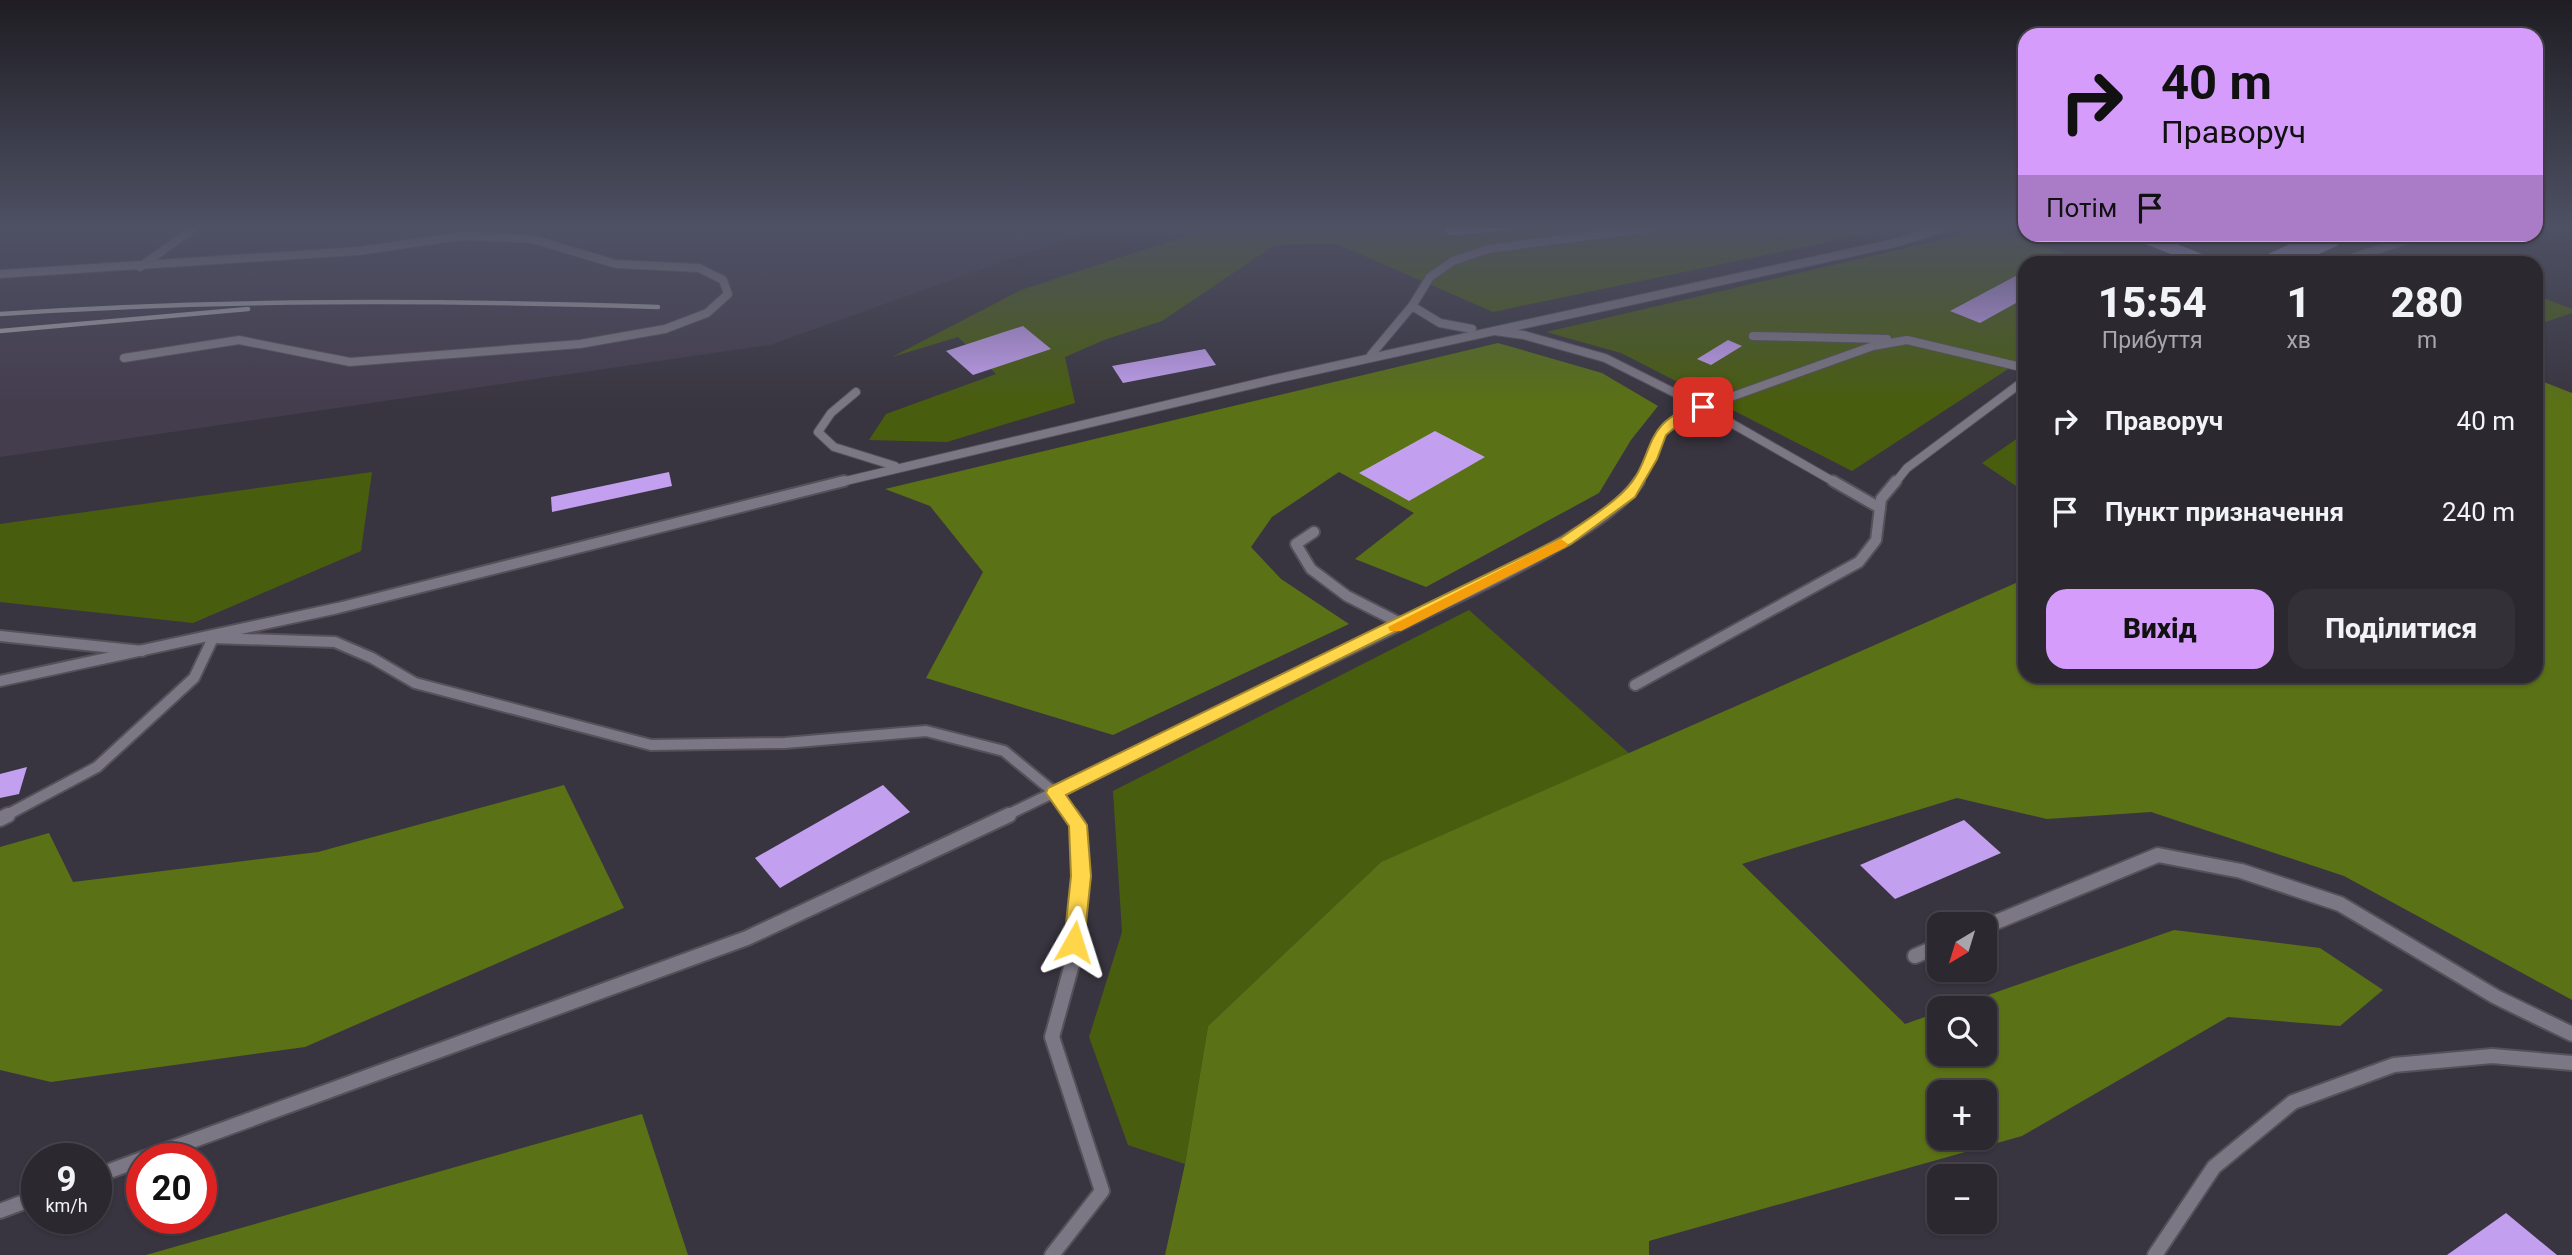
<!DOCTYPE html>
<html lang="uk">
<head>
<meta charset="utf-8">
<style>
  body { margin:0; font-family:Roboto,sans-serif; background:#333038; color:#f1f3f6; height:100vh; display:flex; flex-direction:column; font-size:26px; white-space:nowrap }
  * { box-sizing:border-box; margin:0 }
  p { font-size:23px; color:#a6a6ab }
  .icon { flex:none; width:38px; height:38px; fill:none; stroke:currentColor; stroke-width:2; stroke-linecap:round; stroke-linejoin:round }
  .map { position:relative; flex:1; overflow:hidden }
  .side { position:absolute; left:2018px; top:256px; width:525px; height:427px; display:flex; flex-direction:column; background:#2b2830; border-radius:21px; box-shadow:0 2px 5px #0004,0 0 0 2px #47444c }
  .side>* { flex:none }
  .hud { position:absolute; left:2018px; top:28px; width:525px; height:214px; border-radius:21px; box-shadow:0 2px 5px #0004,0 0 0 2px #47444c; background:#d59cfb; color:#111; overflow:hidden }
  .needle { width:46px; rotate:218deg }
  .buttons { position:absolute; left:1927px; top:912px; display:grid; gap:14px }
  .buttons a { display:grid; place-items:center; width:70px; height:70px; border-radius:14px; background:#2b2830; box-shadow:0 2px 5px #0004,0 0 0 2px #47444c; font-size:35px }
  .speed { position:absolute; left:21px; top:1143px; display:flex; gap:14px; font-size:35px; font-weight:700; text-align:center }
  .speed>* { display:grid; place-content:center; width:91px; height:91px; border-radius:50%; background:#2b2830; box-shadow:0 2px 5px #0004,0 0 0 2px #47444c; line-height:1 }
  .speed small { font-size:18px; font-weight:400 }
  .speed .limit { border:10px solid #d22; background:#fff; color:#111 }
  .pin { position:absolute; display:grid; place-items:center; width:60px; height:60px; color:#fff; margin:-30px; border-radius:14px; box-shadow:0 4px 10px #0006 }
  .me { position:absolute; width:77px; margin:-38px; rotate:6deg; stroke-linejoin:round; filter:drop-shadow(0 0 5px #0008) }
  .turn { display:flex; align-items:center; gap:24px; height:147px; padding:0 28px; font-size:32px }
  .turn .icon { width:91px; height:91px; stroke-width:2.5 }
  .turn b { display:block; font-size:49px; line-height:60px }
  .then { display:flex; align-items:center; height:66px; padding:0 28px; background:#0003; gap:14px; font-size:26px }
  .eta { display:flex; justify-content:space-evenly; align-items:center; height:119px; text-align:center }
  .eta b { font-size:42px; font-weight:800; line-height:49px }
  .cta { display:flex; gap:14px; margin-top:auto; padding:14px 28px }
  .cta a { flex:1; height:80px; border-radius:21px; background:#d59cfb; color:#111; font-size:28px; font-weight:800; line-height:80px; text-align:center }
  .cta a+a { background:#333038; color:#f1f3f6 }
  ul { padding:0; list-style:none }
  li { display:flex; align-items:center; gap:21px; height:91px; padding:0 28px }
  li div { flex:1 }
  li b { display:block; font-size:26px }
  li em { font-style:normal }
  .map>svg:first-child { display:block }
</style>
</head>
<body>
<div class="map">
<svg width="2572" height="1255" viewBox="0 0 2572 1255">
  <rect width="100%" height="100%" fill="#393540"/>
  <path fill="#443d4e" d="M0,228H1097L770,345L0,457Z"/>
  <g fill="#495d0e">
    <path d="M1210,228H1894L1493,312L1337,244L1275,245L1162,321L1104,340L1065,357L1075,403L947,442L869,440L886,414L996,374L958,337L892,357L1021,290Z"/>
    <path d="M1991,228L2089,262H2025V358L1852,471L1621,353L1546,332Z"/>
    <path d="M2536,295L2572,309V313L2536,325Z"/>
    <path d="M2025,433V492L1982,463Z"/>
    <path d="M372,472L361,551L193,623L0,602V524Z"/>
    <path d="M1469,610L1631,755L1381,862L1208,1026L1185,1164L1128,1145L1089,1037L1122,932L1113,791Z"/>
  </g>
  <g fill="#5a7115" fill-rule="evenodd">
    <path d="M1498,343L1602,373L1658,406L1631,440L1599,493L1426,587L1355,559L1414,513L1339,472L1272,517L1251,547L1281,579L1349,624L1113,735L926,678L983,572L930,506L885,489Z"/>
    <path d="M2536,379L2572,393V1000L2344,876L2151,812L2047,819L1957,798L1742,864L1905,1024L1939,1012V1054H1984V1008H1951L2174,930L2320,948L2383,990L2340,1026L2228,1017L2022,1136L1649,1241V1255H1165L1185,1164L1208,1026L1381,862L2025,579V676H2536ZM1939,1092H1984V1138H1939Z"/>
    <path d="M564,785L624,908L305,1047L51,1082L0,1070V847L49,833L73,882L318,852Z"/>
    <path d="M642,1114L688,1255H146Z"/>
  </g>
  <g fill="#c29fef">
    <path d="M1445,228H1508V230L1449,235Z"/>
    <path d="M2152,234L2207,256L2191,262L2135,240Z"/>
    <path d="M2310,235L2339,245L2301,262L2268,254Z"/>
    <path d="M2025,271V298L1980,323L1950,311Z"/>
    <path d="M1023,326L1051,349L973,375L946,351Z"/>
    <path d="M1728,340L1742,346L1711,365L1697,359Z"/>
    <path d="M1205,349L1216,365L1123,383L1112,366Z"/>
    <path d="M1435,431L1485,457L1409,501L1359,473Z"/>
    <path d="M669,472L672,486L552,512L551,497Z"/>
    <path d="M27,767L19,794L0,798V774Z"/>
    <path d="M883,785L910,812L780,888L755,858Z"/>
    <path d="M1964,820L2001,853L1895,899L1860,865Z"/>
    <path d="M2506,1213L2557,1255H2447Z"/>
  </g>
  <g fill="none" stroke-linecap="round" stroke-linejoin="round">
    <g stroke="#555159" stroke-width="10">
      <g id="lane-far2">
        <path d="M2341,262L2415,237L2434,234"/>
        <path d="M140,267L194,228"/>
        <path d="M0,274L358,251L463,236L532,239L616,264L699,268L723,280L728,294L707,313L665,329L580,344L350,362L239,340L124,358"/>
        <path d="M1412,306L1440,323L1472,329"/>
        <path d="M1495,331L1524,335L1605,358L1703,407L1873,346L1907,340L2025,368"/>
        <path d="M1753,336L1887,339"/>
        <path d="M1371,355L1412,306L1430,277L1453,261L1488,249L1650,228"/>
        <path d="M856,392L831,413L818,432L834,447L895,466"/>
        <path d="M837,483L1271,380L1899,242L1942,228"/>
        <path d="M1638,483L1662,431L1703,407L1836,483"/>
        <path d="M1895,483L1907,468L2025,380"/>
      </g>
    </g>
    <g stroke="#555159" stroke-width="14">
      <g id="lane-far1">
        <path d="M1833,481L1880,508"/>
        <path d="M1314,532L1296,544L1311,569L1347,596L1402,624C1458,596 1608,531 1639,481"/>
        <path d="M0,636L142,651"/>
        <path d="M0,681L338,608L844,481"/>
        <path d="M1635,685L1859,562L1876,540L1881,499L1896,481"/>
        <path d="M5,816L97,767L194,678L213,638L335,642L372,658L415,683L651,745L785,743L926,731L1004,751L1055,793L1072,816"/>
        <path d="M1005,816L1402,624"/>
      </g>
    </g>
    <g stroke="#555159" stroke-width="18">
      <g id="lane">
        <path d="M0,819L8,815"/>
        <path d="M1984,927L2158,855L2241,871L2340,904L2496,997L2572,1034"/>
        <path d="M1915,956L1939,946"/>
        <path d="M145,1158L747,938L1009,815"/>
        <path d="M96,1176L142,1159"/>
        <path d="M0,1211L37,1197"/>
        <path d="M1052,1255L1102,1191L1052,1037L1072,964L1081,876L1078,825L1071,815"/>
        <path d="M2155,1255L2214,1167L2293,1102L2394,1065L2492,1056L2572,1063"/>
      </g>
    </g>
    <use href="#lane-far2" stroke="#7c7784" stroke-width="8"/>
    <use href="#lane-far1" stroke="#7c7784" stroke-width="10"/>
    <use href="#lane" stroke="#7c7784" stroke-width="14"/>
    <g stroke="#a4a0a9" stroke-width="4.5">
      <path d="M0,314C219,299 438,300 658,307"/>
      <path d="M0,331L248,309"/>
    </g>
  </g>
  <linearGradient id="sky" x2="0" y2="1"><stop stop-color="#1f1d23"/><stop offset="0.56" stop-color="#4e5164"/><stop offset="1" stop-color="#4e5164" stop-opacity="0"/></linearGradient>
  <rect width="2572" height="404" fill="url(#sky)"/>
  <path fill="#ffd54a" stroke="#a68a30" stroke-width="2" d="M1703,403L1710,407L1708,410L1680,423L1666,435L1657,459L1635,497L1571,544L1066,795L1087,825L1091,876L1084,942L1081,948H1067L1064,942L1071,876L1069,826L1046,793L1048,788L1561,538C1581,523 1605,510 1623,492C1659,457 1636,422 1703,403Z"/>
  <path fill="#f59e0b" d="M1561,539L1568,544L1566,547L1401,631H1390L1388,627Z"/>
</svg>
<div class="buttons">
<a><svg class="needle" viewBox="-14 -14 28 28"><path d="M0-13l5 13h-10z" fill="#e53935"/><path d="M0 13l5-13h-10z" fill="#a6a6ab"/></svg></a>
<a><svg class="icon" aria-label="search" viewBox="0 0 24 24"><circle cx="10" cy="10" r="6"/><path d="M15 15l6 6"/></svg></a>
<a>+</a>
<a>−</a>
</div>
<div class="speed"><div>9<small>km/h</small></div><div class="limit">20</div></div>
<div class="pin" style="left:1703px;top:407px;background:#d93025"><svg class="icon" aria-label="arrive" viewBox="0 0 24 24"><path d="M6 21V4h12l-3 4 3 4H6"/></svg></div>
<svg class="me" style="left:1074px;top:942px" viewBox="-20 -20 40 40"><path d="M0-17L14 15 0 8-14 15z" fill="#ffd54a" stroke="#fff" stroke-width="4"/></svg>
<div class="hud">
<div class="turn"><svg class="icon" aria-label="right" viewBox="0 0 24 24"><path d="M7 20v-9h11M14 6l5 5-5 5"/></svg><div><b>40 m</b>Праворуч</div></div>
<div class="then">Потім<svg class="icon" aria-label="arrive" viewBox="0 0 24 24"><path d="M6 21V4h12l-3 4 3 4H6"/></svg></div>
</div>
<section class="side">
<div class="eta">
<div><b>15:54</b><p>Прибуття</p></div>
<div><b>1</b><p>хв</p></div>
<div><b>280</b><p>m</p></div>
</div>
<ul>
<li><svg class="icon" aria-label="right" viewBox="0 0 24 24"><path d="M7 20v-9h11M14 6l5 5-5 5"/></svg><div><b>Праворуч</b></div><em>40 m</em></li>
<li><svg class="icon" aria-label="arrive" viewBox="0 0 24 24"><path d="M6 21V4h12l-3 4 3 4H6"/></svg><div><b>Пункт призначення</b></div><em>240 m</em></li>
</ul>
<div class="cta"><a>Вихід</a><a>Поділитися</a></div>
</section>
</div>
</body>
</html>
